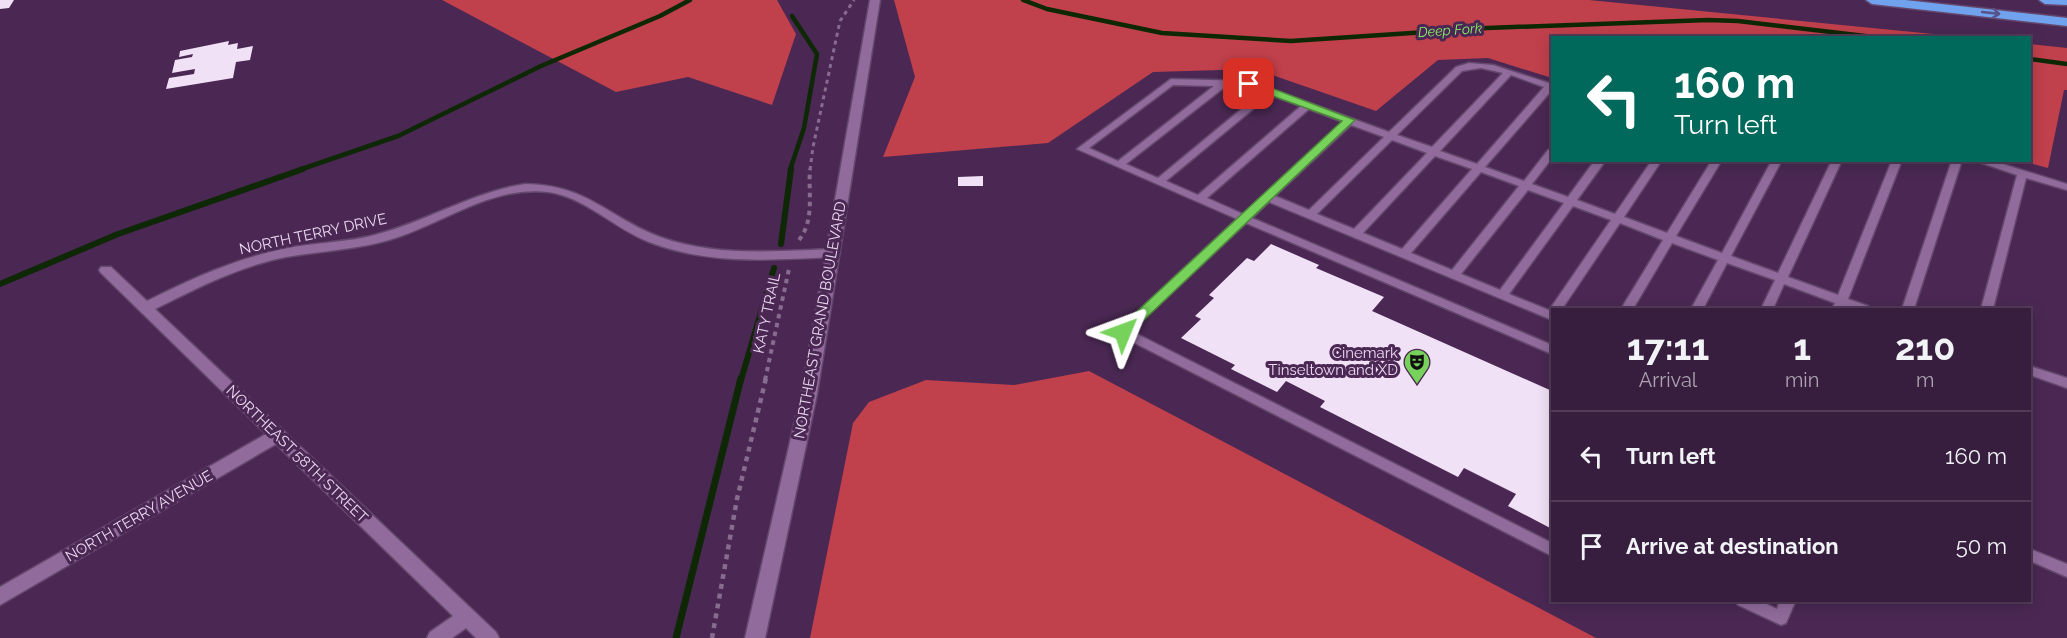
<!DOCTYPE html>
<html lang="en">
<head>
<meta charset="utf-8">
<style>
  body { margin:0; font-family:Raleway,sans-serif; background:#3f2745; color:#f1f3f6; height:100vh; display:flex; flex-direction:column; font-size:22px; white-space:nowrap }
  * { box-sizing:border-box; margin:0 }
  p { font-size:20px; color:#aba2b0 }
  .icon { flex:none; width:33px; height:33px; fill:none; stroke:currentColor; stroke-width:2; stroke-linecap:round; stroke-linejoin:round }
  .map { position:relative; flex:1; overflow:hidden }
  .sheet { position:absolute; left:1551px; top:308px; width:480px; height:294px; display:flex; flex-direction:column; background:#381e3e; border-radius:0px; box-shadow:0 3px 15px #0003,0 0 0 2px #523c58 }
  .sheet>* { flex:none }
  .hud { position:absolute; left:1551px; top:36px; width:480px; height:126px; border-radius:0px; box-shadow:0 3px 15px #0003,0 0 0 2px #523c58; background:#00695c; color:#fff; overflow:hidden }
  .pin { position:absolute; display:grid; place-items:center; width:51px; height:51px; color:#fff; margin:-26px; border-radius:12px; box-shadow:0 3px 9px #0006 }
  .me { position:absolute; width:66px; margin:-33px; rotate:46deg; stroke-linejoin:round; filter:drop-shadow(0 0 4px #0008) }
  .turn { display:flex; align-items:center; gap:21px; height:126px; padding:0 24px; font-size:27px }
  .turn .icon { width:78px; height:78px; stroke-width:2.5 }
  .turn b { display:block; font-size:42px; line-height:51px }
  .eta { display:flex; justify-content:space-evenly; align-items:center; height:102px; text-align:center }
  .eta b { font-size:36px; font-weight:700; line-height:42px }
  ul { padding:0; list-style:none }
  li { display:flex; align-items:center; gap:18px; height:90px; padding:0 24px; border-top:2px solid #523c58 }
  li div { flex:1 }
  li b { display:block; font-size:22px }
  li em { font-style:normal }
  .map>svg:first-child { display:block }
</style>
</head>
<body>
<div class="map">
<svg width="2067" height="638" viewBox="0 0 2067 638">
  <rect width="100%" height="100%" fill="#4a2853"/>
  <g fill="#c0404c">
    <path d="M442,0H777L796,34L772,105L688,77L616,92Z"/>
    <path d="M894,0H1589L1964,37L1552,38V78L1488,58L1438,60L1376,111L1255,69L1153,72L1048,143L883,157L915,77Z"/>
    <path d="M2030,44L2067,48V90H2064L2048,168L2021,161L2030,160Z"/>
    <path d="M1089,371L1596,638H810L853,423L869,402L926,380L1014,385Z"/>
  </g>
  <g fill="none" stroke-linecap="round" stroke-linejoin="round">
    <g stroke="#0e2705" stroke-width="4.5">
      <path d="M1023,0L1047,9L1162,33L1291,41L1487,28L1708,20L1738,21L1882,38"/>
      <path d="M2030,59L2067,64"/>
      <path d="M299,170L398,136L541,66L660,16L690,0"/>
      <path d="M790,170L804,128L817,54L792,16"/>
    </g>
    <g stroke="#0e2705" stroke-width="6">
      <path d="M781,244L791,169"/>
      <path d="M0,284L118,234L303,169"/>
      <path d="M741,380L774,268"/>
    </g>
    <path stroke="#0e2705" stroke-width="7" d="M676,638L741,378"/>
  </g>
  <g fill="#f1e1f6">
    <path d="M0,0H14L9,8L0,9Z"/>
    <path d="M229,41L228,45L238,43L237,49L253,46L250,60L236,62L233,78L166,89L169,78L194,74L195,69L172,73L175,60L192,57L193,54L179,57L180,51Z"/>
    <path d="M983,176V186H958V177Z"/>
    <path d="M1271,244L1319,265L1316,268L1384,297L1372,311L1552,391V529L1508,506L1516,494L1464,468L1458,477L1320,407L1325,401L1286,381L1277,392L1231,369L1235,365L1181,338L1201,319L1195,316L1214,298L1209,295L1247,258L1254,261Z"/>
  </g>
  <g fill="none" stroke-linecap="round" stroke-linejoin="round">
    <g stroke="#64476c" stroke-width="3">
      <g id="service">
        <path d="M1469,63L1493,65L1552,84V90L1485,167L1524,181L1548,150L1552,149V158L1532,184L1568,197L1595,160H1606L1577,200L1615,214L1652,160H1662L1624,217L1667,233L1712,160H1722L1676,236L1722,253L1772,160H1782L1731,256L1778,273L1832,160H1842L1788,277L1838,295L1892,160H1902L1848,299L1868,306L1870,309H1852L1845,306L1844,309H1832L1835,303L1784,284L1773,309H1761L1775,280L1727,263L1703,309H1691L1718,260L1672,243L1633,309H1621L1663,240L1620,223L1562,309H1552V320L1269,202L1252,218L1552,345V354L1246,223L1131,331L1552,543V556L1119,335L1117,332L1119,329L1237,219L1077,149L1171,79L1249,81L1389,132L1456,67ZM1481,68L1503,73L1432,147L1397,135L1462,71ZM1511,75L1544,87L1477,164L1440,151ZM1173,85L1214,86L1118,161L1089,148ZM1226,86L1248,87L1262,92L1158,178L1126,164ZM1270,95L1301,106L1198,195L1166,181ZM1309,109L1343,122L1243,214L1207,198ZM1351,125L1384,137L1309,210L1275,196ZM1392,140L1427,153L1354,229L1317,214ZM1435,156L1472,169L1402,249L1363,233ZM1481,172L1519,186L1452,270L1411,253ZM1528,190L1564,203L1500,290L1461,274ZM1573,206L1611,220L1552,306L1550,309L1551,311L1509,294Z"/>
        <path d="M1952,160H1962L1914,309H1902Z"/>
        <path d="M1973,160H1990L2067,184V190L2026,178L1993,309H1981L2017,175Z"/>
        <path d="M2030,366L2067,378V388L2030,375Z"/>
        <path d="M2030,549L2067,564V577L2030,561Z"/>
        <path d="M1735,600H1758L1777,609L1780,600H1796L1786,623L1781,625L1738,605Z"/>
      </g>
    </g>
    <g stroke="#64476c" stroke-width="3">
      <path id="minor" d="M525,184C589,185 607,217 660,237C715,257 775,251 833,249L840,253L833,257C771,260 708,265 649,242C615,229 585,197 548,192C491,185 441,225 389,240C355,250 320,251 286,257C240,266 197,288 155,309L496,632L499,638H476L466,628L452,638H427L430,632L453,616L276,444L0,605V587L266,434L101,273L99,270L101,267H111L147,301C191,279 235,259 283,249C315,242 348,243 378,234C429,220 473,192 525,184Z"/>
    </g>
    <g stroke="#64476c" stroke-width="3">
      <path id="tertiary" d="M870,0H880L817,394L765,638H745L801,394Z"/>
    </g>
    <g stroke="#64476c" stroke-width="3">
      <g id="motorway">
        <path d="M1866,0H1905L2067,18V26L1872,4Z"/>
        <path d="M2039,0H2067V5L2045,4Z"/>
      </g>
    </g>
    <path stroke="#886c90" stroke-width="3" stroke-dasharray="4 4" stroke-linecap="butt" d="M810,170L813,147L840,21L854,0"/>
    <g stroke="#886c90" stroke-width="4" stroke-dasharray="4.5 4.5" stroke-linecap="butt">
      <path d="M799,240C815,220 808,193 810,169"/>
      <path d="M765,380L789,269"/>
    </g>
    <path stroke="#886c90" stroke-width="4.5" stroke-dasharray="5 5" stroke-linecap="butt" d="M712,638L737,499L766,378"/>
    <use href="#service" fill="#906b9b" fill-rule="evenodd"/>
    <use href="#minor" fill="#906b9b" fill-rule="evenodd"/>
    <use href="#tertiary" fill="#906b9b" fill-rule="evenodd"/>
    <use href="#motorway" fill="#71a2ed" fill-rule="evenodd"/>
  </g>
  <defs><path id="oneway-shaft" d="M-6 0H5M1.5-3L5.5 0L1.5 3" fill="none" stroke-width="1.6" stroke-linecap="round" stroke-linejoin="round" transform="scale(1.5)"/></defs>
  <use stroke="#585389" href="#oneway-shaft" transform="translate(1991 13) rotate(6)"/>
  <path fill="#76d25a" stroke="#4d883a" stroke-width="1.5" d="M1245,81H1253L1355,120L1128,335H1118L1116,332L1118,329L1342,121L1245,86Z"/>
  <defs>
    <g id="theatre-pin" transform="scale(1.35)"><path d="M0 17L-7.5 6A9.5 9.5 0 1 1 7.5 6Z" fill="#76d25a" stroke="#4a2853"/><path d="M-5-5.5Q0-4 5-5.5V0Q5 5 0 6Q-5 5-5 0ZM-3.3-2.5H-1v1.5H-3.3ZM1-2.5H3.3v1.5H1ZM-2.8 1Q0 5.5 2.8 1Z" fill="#111"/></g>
  </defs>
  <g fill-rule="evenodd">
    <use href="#theatre-pin" x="1417" y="362"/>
  </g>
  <g text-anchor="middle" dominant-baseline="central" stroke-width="6" stroke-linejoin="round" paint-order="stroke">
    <g font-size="14" font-style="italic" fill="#8aee6a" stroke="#4a2853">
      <text transform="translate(1450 30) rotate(-4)">Deep Fork</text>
    </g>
    <g font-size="15" fill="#ecd8f2" stroke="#4a2853">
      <text transform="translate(313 234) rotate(-12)">NORTH TERRY DRIVE</text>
      <text transform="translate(767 313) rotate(-78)">KATY TRAIL</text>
      <text transform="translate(820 320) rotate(-80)">NORTHEAST GRAND BOULEVARD</text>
      <text transform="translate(297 454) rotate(44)">NORTHEAST 58TH STREET</text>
      <text transform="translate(139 516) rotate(-30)">NORTH TERRY AVENUE</text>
    </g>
    <g font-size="15" fill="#ecd8f2" stroke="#4a2853" text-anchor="end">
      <text x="1398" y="353">Cinemark<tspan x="1398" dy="17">Tinseltown and XD</tspan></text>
    </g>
  </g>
</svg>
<div class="pin" style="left:1249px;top:84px;background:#d93025"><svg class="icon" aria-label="arrive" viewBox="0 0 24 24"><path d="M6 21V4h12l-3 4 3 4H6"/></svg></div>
<svg class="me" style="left:1123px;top:332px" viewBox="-20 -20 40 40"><path d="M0-17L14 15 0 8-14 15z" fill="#76d25a" stroke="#fff" stroke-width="4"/></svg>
<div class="hud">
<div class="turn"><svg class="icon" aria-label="left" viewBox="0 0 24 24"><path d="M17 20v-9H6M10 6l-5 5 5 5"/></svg><div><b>160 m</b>Turn left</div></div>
</div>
<section class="sheet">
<div class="eta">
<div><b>17:11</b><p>Arrival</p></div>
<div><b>1</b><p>min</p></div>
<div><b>210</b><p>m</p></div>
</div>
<ul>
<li><svg class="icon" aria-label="left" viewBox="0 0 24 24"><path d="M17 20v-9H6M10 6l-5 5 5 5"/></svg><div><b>Turn left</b></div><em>160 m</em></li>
<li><svg class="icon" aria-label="arrive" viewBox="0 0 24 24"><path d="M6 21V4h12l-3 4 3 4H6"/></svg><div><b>Arrive at destination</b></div><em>50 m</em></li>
</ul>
</section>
</div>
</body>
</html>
